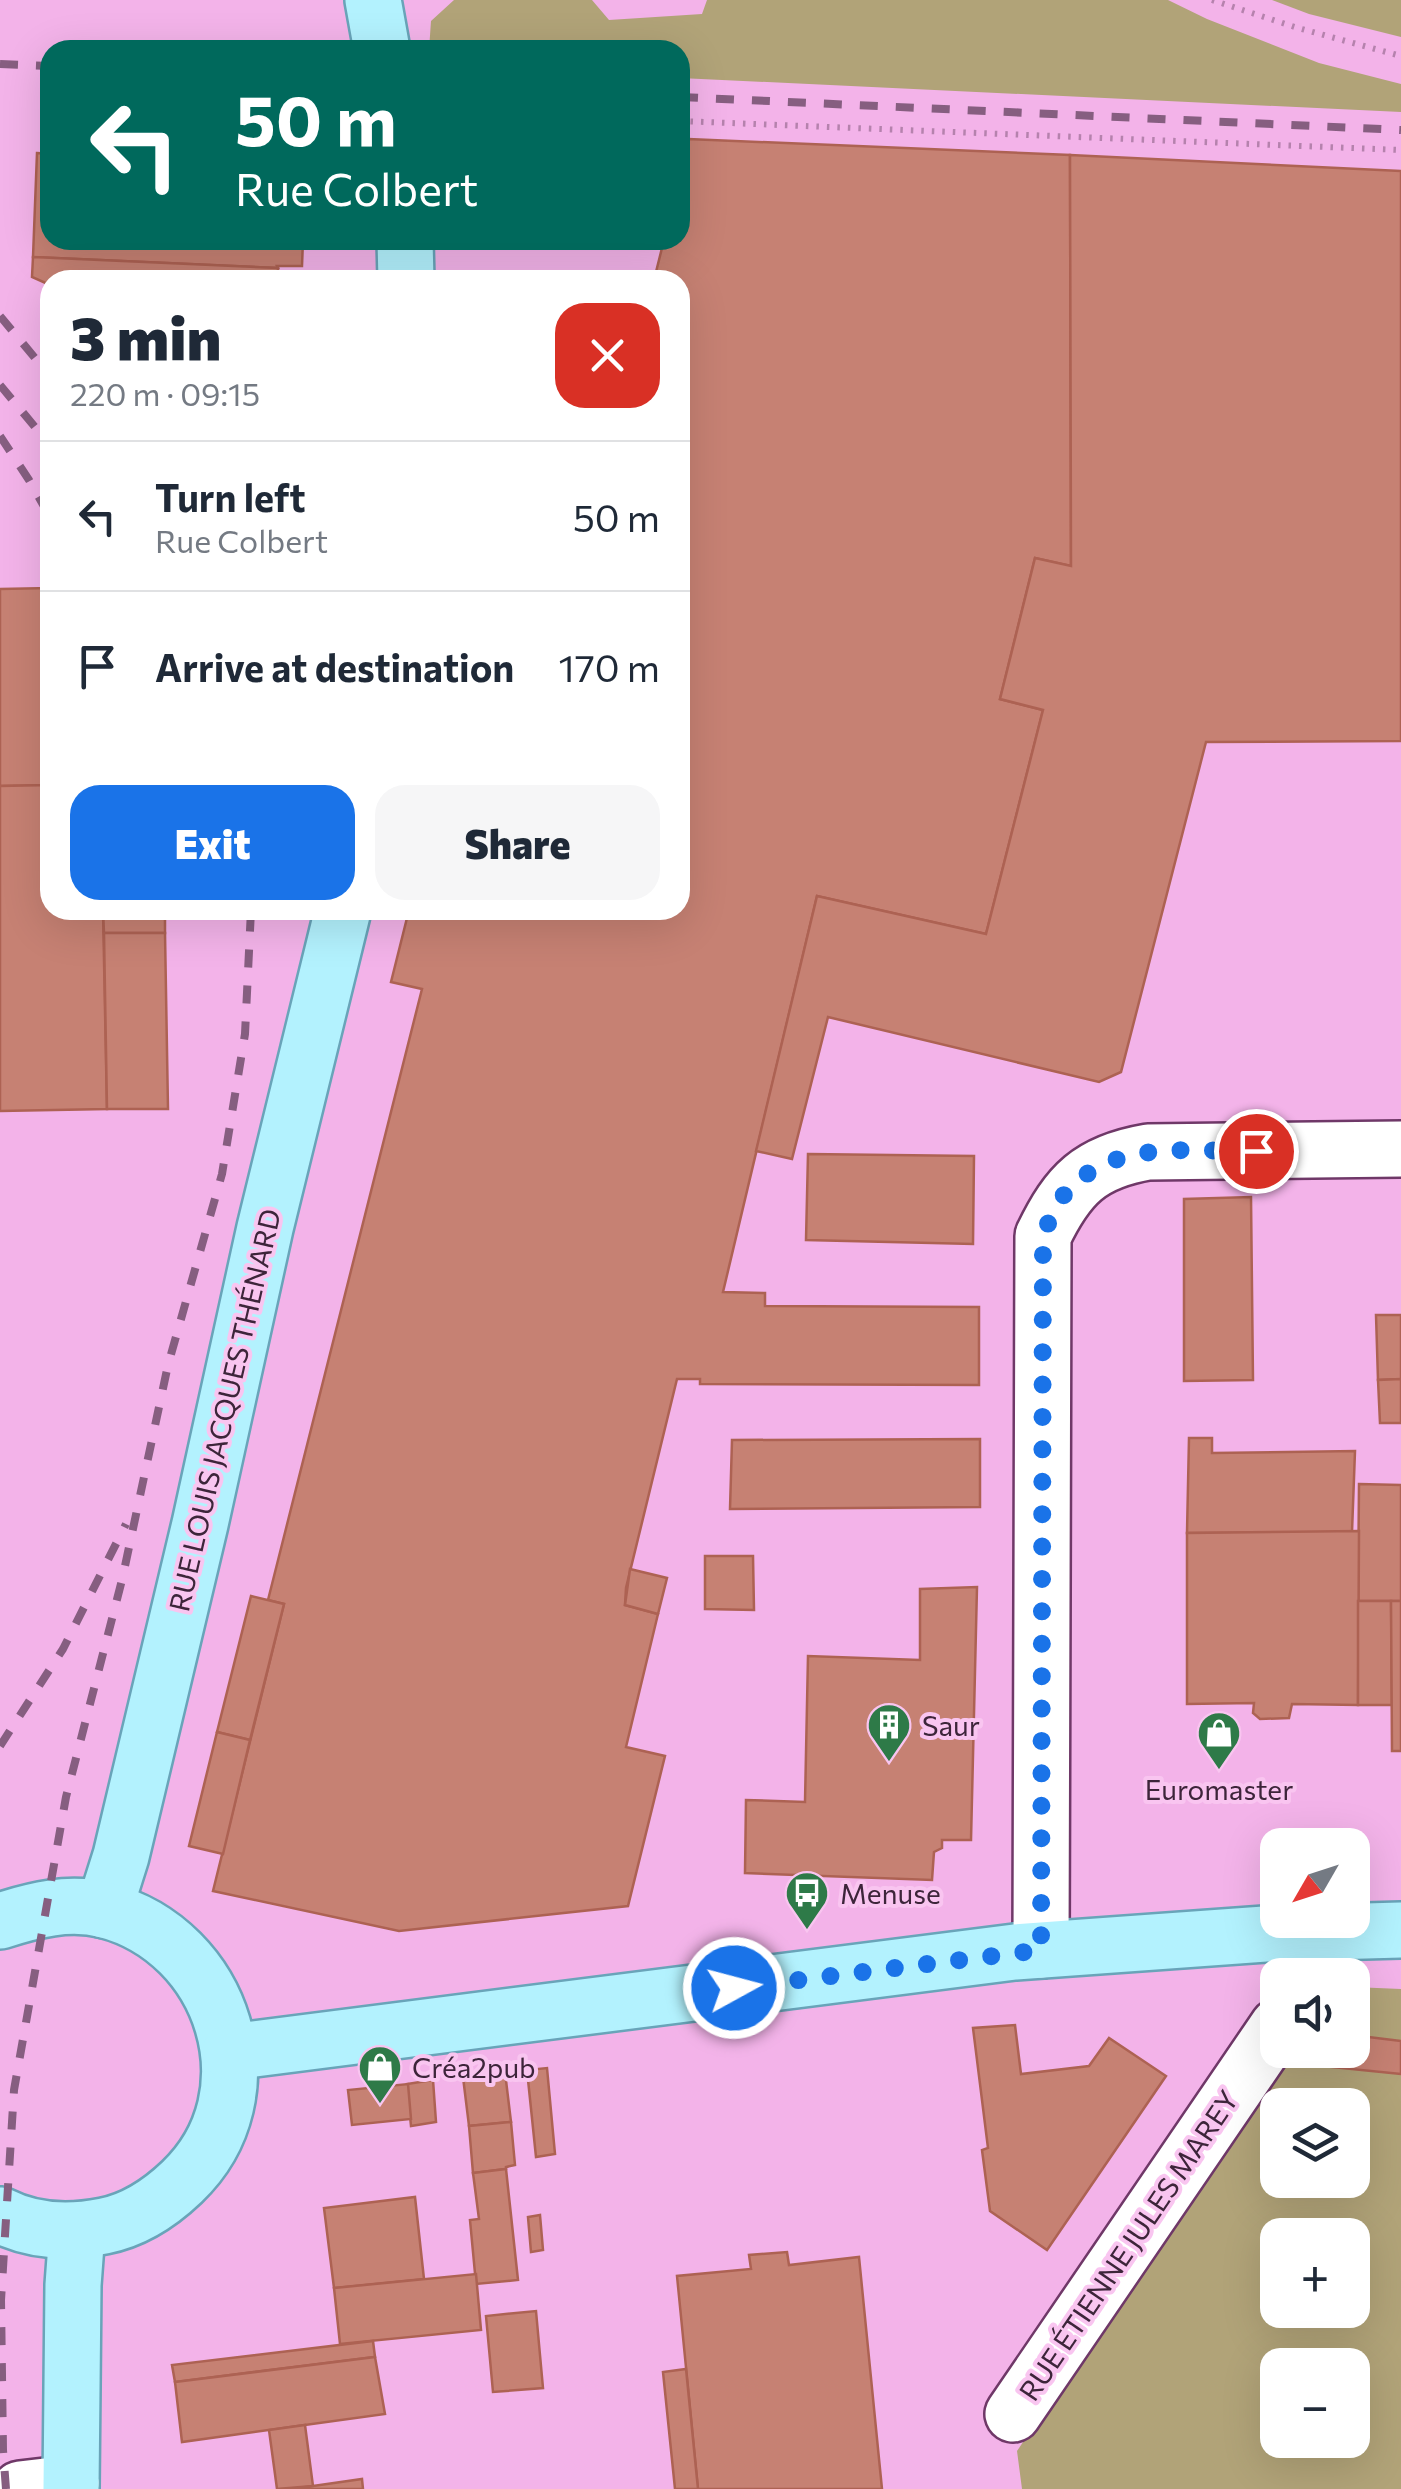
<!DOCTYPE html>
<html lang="en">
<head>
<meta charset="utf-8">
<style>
  body { margin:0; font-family:Commissioner,sans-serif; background:#f6f6f7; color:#1f2937; height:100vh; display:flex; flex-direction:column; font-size:38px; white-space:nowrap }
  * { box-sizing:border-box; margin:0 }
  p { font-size:32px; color:#747a83 }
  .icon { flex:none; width:55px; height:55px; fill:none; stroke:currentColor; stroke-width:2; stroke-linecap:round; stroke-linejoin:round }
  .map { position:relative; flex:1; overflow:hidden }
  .details { position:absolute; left:40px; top:270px; width:650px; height:650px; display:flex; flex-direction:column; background:#fff; border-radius:30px; box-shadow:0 10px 40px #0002 }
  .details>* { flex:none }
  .guide { position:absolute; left:40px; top:40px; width:650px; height:210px; border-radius:30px; box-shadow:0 10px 40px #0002; background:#00695c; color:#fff; overflow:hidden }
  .needle { width:65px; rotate:231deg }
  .buttons { position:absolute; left:1260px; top:1828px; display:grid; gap:20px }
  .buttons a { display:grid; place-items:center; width:110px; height:110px; border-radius:20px; background:#fff; box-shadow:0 10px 40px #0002; font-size:50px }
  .pin { position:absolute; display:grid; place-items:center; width:85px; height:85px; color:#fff; margin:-42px; border:5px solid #fff; border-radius:50%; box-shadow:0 2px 10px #0007 }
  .me { position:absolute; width:110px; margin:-55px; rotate:83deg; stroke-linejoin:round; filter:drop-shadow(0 0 8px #0008) }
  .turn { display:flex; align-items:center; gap:35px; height:210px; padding:0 30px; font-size:45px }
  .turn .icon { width:130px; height:130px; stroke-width:2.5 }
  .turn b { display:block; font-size:70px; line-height:85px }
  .round { display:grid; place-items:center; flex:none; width:105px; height:105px; border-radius:30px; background:#f6f6f7 }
  .summary { display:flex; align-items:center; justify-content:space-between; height:170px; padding:0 30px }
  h1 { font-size:60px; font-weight:800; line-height:75px }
  .button { display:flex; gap:20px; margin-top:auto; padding:20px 30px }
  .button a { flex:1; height:115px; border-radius:30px; background:#1a73e8; color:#fff; font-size:40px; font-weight:800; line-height:115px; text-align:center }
  .button a+a { background:#f6f6f7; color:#1f2937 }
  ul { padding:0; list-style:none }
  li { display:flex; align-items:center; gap:30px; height:150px; padding:0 30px; border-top:2px solid #e0e1e3 }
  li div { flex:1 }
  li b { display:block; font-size:38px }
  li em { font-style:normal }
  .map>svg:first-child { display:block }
</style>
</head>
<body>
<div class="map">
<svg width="1401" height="2489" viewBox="0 0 1401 2489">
  <rect width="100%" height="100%" fill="#f3b3e9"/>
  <g fill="#b1a378" fill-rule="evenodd">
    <path d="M454,0H592L609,20L702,14L707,0H1168L1207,19L1319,63L1401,84V112L680,78V50H429L431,21Z"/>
    <path d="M1272,0H1401V37L1309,14Z"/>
    <path d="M1353,1987L1401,1989V2489H1022L1017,2451L1289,2050H1352ZM1278,2105H1352V2180H1278ZM1278,2235H1352V2310H1278ZM1278,2365H1352V2440H1278Z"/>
  </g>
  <g fill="#c68173" stroke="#ad6253" stroke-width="2.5">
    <path d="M688,139L1070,155L1071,566L1035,558L1000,699L1043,710L986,934L817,896L723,1292L765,1293V1306L979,1307V1385L700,1384V1379H677L626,1588L625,1605L658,1614L626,1747L665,1756L628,1906L399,1931L213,1891L284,1604L268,1600L422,989L391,982L409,910H680V280H654L664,240H680V173Z"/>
    <path d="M37,153L50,154V240H303L302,266H277L278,268L33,257Z"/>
    <path d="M1070,155L1401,171V741L1206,742L1121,1072L1099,1082L828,1017L792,1159L756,1151L817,896L986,934L1043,710L1000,699L1035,558L1071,566Z"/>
    <path d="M33,257L278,268L277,280H50V285L32,277Z"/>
    <path d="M50,588V785L0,786V589Z"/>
    <path d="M50,785V910H103L107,1109L0,1111V786Z"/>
    <path d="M103,910H165V933H104Z"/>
    <path d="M104,933H165L168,1109H107Z"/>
    <path d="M808,1154L974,1156L973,1244L806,1240Z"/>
    <path d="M1251,1197L1253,1380L1184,1381V1199Z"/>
    <path d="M1376,1315H1401V1379L1378,1380Z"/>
    <path d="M1401,1379V1423H1380L1378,1380Z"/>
    <path d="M1189,1438H1212V1453L1355,1451L1352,1532L1187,1533Z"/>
    <path d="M980,1439V1507L730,1509L732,1440Z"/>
    <path d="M1359,1484L1401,1485V1601H1358Z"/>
    <path d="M1359,1531L1358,1705L1292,1704L1289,1718L1260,1719L1253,1713L1254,1703L1187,1704V1533Z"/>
    <path d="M705,1556H753L754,1610L705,1609Z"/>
    <path d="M630,1569L667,1578L658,1614L625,1605Z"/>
    <path d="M977,1587L971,1840H942V1848L934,1852L932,1880L745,1873L746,1800L805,1802L808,1656L920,1660V1589Z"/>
    <path d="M251,1596L284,1604L250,1740L217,1732Z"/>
    <path d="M1358,1601H1391L1392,1705H1358Z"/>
    <path d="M1391,1601H1401V1751H1392Z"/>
    <path d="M217,1732L250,1740L223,1854L189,1846Z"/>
    <path d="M1015,2025L1021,2074L1089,2066L1109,2038L1166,2076L1047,2250L990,2211L982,2150L988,2148L973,2028Z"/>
    <path d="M1352,2035L1401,2041V2074L1321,2066L1323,2050H1352Z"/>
    <path d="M547,2068L555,2154L536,2157L527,2070Z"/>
    <path d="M505,2072L511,2122L469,2126L463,2077Z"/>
    <path d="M433,2080L436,2122L411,2126L407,2084Z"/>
    <path d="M408,2084L411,2119L352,2125L348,2090Z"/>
    <path d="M511,2122L515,2165L506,2167V2169L473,2173L469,2126Z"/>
    <path d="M506,2169L518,2280L476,2284L470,2220L479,2219L473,2173Z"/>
    <path d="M415,2197L424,2279L334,2288L324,2208Z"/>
    <path d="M540,2215L543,2250L531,2252L528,2217Z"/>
    <path d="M787,2252L789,2265L859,2257L882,2489H698L677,2276L751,2269L749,2255Z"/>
    <path d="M476,2274L481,2330L340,2344L334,2288Z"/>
    <path d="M536,2311L543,2388L493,2392L486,2316Z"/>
    <path d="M373,2341L375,2357L175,2382L172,2365Z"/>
    <path d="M375,2357L385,2414L182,2442L175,2382Z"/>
    <path d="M686,2369L698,2489H675L663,2372Z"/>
    <path d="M305,2425L313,2486L277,2489L269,2430Z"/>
    <path d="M362,2479L363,2489H291L313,2486Z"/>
  </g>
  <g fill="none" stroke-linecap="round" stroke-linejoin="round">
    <g stroke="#6f3868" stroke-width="60">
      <g id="minor">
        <path d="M1041,1950L1043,1236C1068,1184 1090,1162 1148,1152L1401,1149"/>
        <path d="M1311,1975V1934"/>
        <path d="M1013,2414L1278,2026"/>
        <path d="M20,2489L71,2483"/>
      </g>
    </g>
    <g stroke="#69a4b9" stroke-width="60">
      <g id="major">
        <path d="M373,0L382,50"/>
        <path d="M405,240L406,280"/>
        <path d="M104,1910L121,1856L200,1524L265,1228L343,910"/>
        <path d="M0,1921C34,1910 69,1901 105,1910C224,1941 274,2094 182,2182C160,2203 135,2220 104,2226C69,2233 33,2232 0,2215"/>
        <path d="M230,2052L1015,1952L1265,1934L1401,1930"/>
        <path d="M71,2489L73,2285L77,2231"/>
      </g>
    </g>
    <g stroke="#b582ad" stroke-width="6" stroke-dasharray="2.5 8" stroke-linecap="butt">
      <path d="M1212,0L1298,28L1401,56"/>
      <path d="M680,121L1401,150"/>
    </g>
    <use href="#minor" stroke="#fff" stroke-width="55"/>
    <use href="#major" stroke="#b3f2fe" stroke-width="55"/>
    <g stroke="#865e80" stroke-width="8" stroke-dasharray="18 18" stroke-linecap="butt">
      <path d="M0,64L50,66"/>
      <path d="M680,97L1401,130"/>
      <path d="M0,316L50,376"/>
      <path d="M0,385L50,445"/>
      <path d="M0,436L29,480L50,517"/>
      <path d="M0,1746L63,1649L126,1524"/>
      <path d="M6,2489L3,2450L1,2300L14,2090L66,1797L122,1580L168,1365L222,1174L245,1034L251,910"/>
    </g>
  </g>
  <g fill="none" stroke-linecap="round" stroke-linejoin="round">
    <path stroke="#1a73e8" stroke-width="18" stroke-dasharray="0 32.4" d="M734,1988L1041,1950L1043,1236C1048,1224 1053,1210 1060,1200C1107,1137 1187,1152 1256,1151"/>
  </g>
  <defs>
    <g id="building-pin" transform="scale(2.25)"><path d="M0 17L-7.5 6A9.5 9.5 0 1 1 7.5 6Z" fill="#2e7a48" stroke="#f9c5f0"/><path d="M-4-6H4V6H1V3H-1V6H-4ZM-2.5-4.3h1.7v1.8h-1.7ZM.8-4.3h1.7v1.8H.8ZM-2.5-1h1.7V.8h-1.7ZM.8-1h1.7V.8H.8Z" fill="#fff"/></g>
    <g id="shop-pin" transform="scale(2.25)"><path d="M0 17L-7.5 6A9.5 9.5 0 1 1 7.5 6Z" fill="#2e7a48" stroke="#f9c5f0"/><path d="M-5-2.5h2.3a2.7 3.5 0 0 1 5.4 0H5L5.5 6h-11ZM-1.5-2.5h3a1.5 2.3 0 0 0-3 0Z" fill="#fff"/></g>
    <g id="bus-pin" transform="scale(2.25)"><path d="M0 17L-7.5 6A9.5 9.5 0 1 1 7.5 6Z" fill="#2e7a48" stroke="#f9c5f0"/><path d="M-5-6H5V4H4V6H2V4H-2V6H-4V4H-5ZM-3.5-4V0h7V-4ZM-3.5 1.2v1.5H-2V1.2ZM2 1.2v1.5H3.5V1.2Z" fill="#fff"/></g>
  </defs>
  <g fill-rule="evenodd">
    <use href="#building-pin" x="889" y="1725"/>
    <use href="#shop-pin" x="1219" y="1733"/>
    <use href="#bus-pin" x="807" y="1893"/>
    <use href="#shop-pin" x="380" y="2067"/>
  </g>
  <g text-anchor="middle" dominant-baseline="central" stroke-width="8" stroke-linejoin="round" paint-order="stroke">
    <g font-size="28" fill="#3d253a" stroke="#f9c5f0">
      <text transform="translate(224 1410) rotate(-77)">RUE LOUIS JACQUES THÉNARD</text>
      <text transform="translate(1128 2245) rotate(-56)">RUE ÉTIENNE JULES MAREY</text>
    </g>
    <g font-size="28" fill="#3d253a" stroke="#f9c5f0" text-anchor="start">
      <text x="922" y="1725">Saur</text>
      <text x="1219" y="1789" text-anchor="middle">Euromaster</text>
      <text x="840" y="1893">Menuse</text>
      <text x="412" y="2067">Créa2pub</text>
    </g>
  </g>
</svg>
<div class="buttons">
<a><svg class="needle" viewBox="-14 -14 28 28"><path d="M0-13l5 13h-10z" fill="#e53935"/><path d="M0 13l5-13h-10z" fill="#747a83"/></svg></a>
<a><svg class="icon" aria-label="sound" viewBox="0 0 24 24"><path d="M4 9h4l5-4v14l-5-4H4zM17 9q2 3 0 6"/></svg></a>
<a><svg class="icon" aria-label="layers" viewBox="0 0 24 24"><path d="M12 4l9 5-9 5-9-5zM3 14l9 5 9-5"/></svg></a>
<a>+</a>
<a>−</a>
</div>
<div class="pin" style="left:1256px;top:1151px;background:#d93025"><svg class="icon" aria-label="arrive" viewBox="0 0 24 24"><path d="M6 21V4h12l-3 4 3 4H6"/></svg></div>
<svg class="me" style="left:734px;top:1988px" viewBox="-20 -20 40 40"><circle r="17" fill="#1a73e8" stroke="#fff" stroke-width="3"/><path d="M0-11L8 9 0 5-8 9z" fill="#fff"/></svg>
<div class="guide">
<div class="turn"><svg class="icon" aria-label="left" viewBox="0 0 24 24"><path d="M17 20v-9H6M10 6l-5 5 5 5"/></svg><div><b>50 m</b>Rue Colbert</div></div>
</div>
<section class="details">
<div class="summary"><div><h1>3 min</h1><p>220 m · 09:15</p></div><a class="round" style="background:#d93025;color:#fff"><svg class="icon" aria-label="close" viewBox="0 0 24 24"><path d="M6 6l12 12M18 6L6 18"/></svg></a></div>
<ul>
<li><svg class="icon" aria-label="left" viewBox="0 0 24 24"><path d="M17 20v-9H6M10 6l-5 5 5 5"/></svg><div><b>Turn left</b><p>Rue Colbert</p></div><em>50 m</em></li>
<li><svg class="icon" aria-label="arrive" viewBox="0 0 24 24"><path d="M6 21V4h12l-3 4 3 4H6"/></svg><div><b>Arrive at destination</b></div><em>170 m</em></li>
</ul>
<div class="button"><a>Exit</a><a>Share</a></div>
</section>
</div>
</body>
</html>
